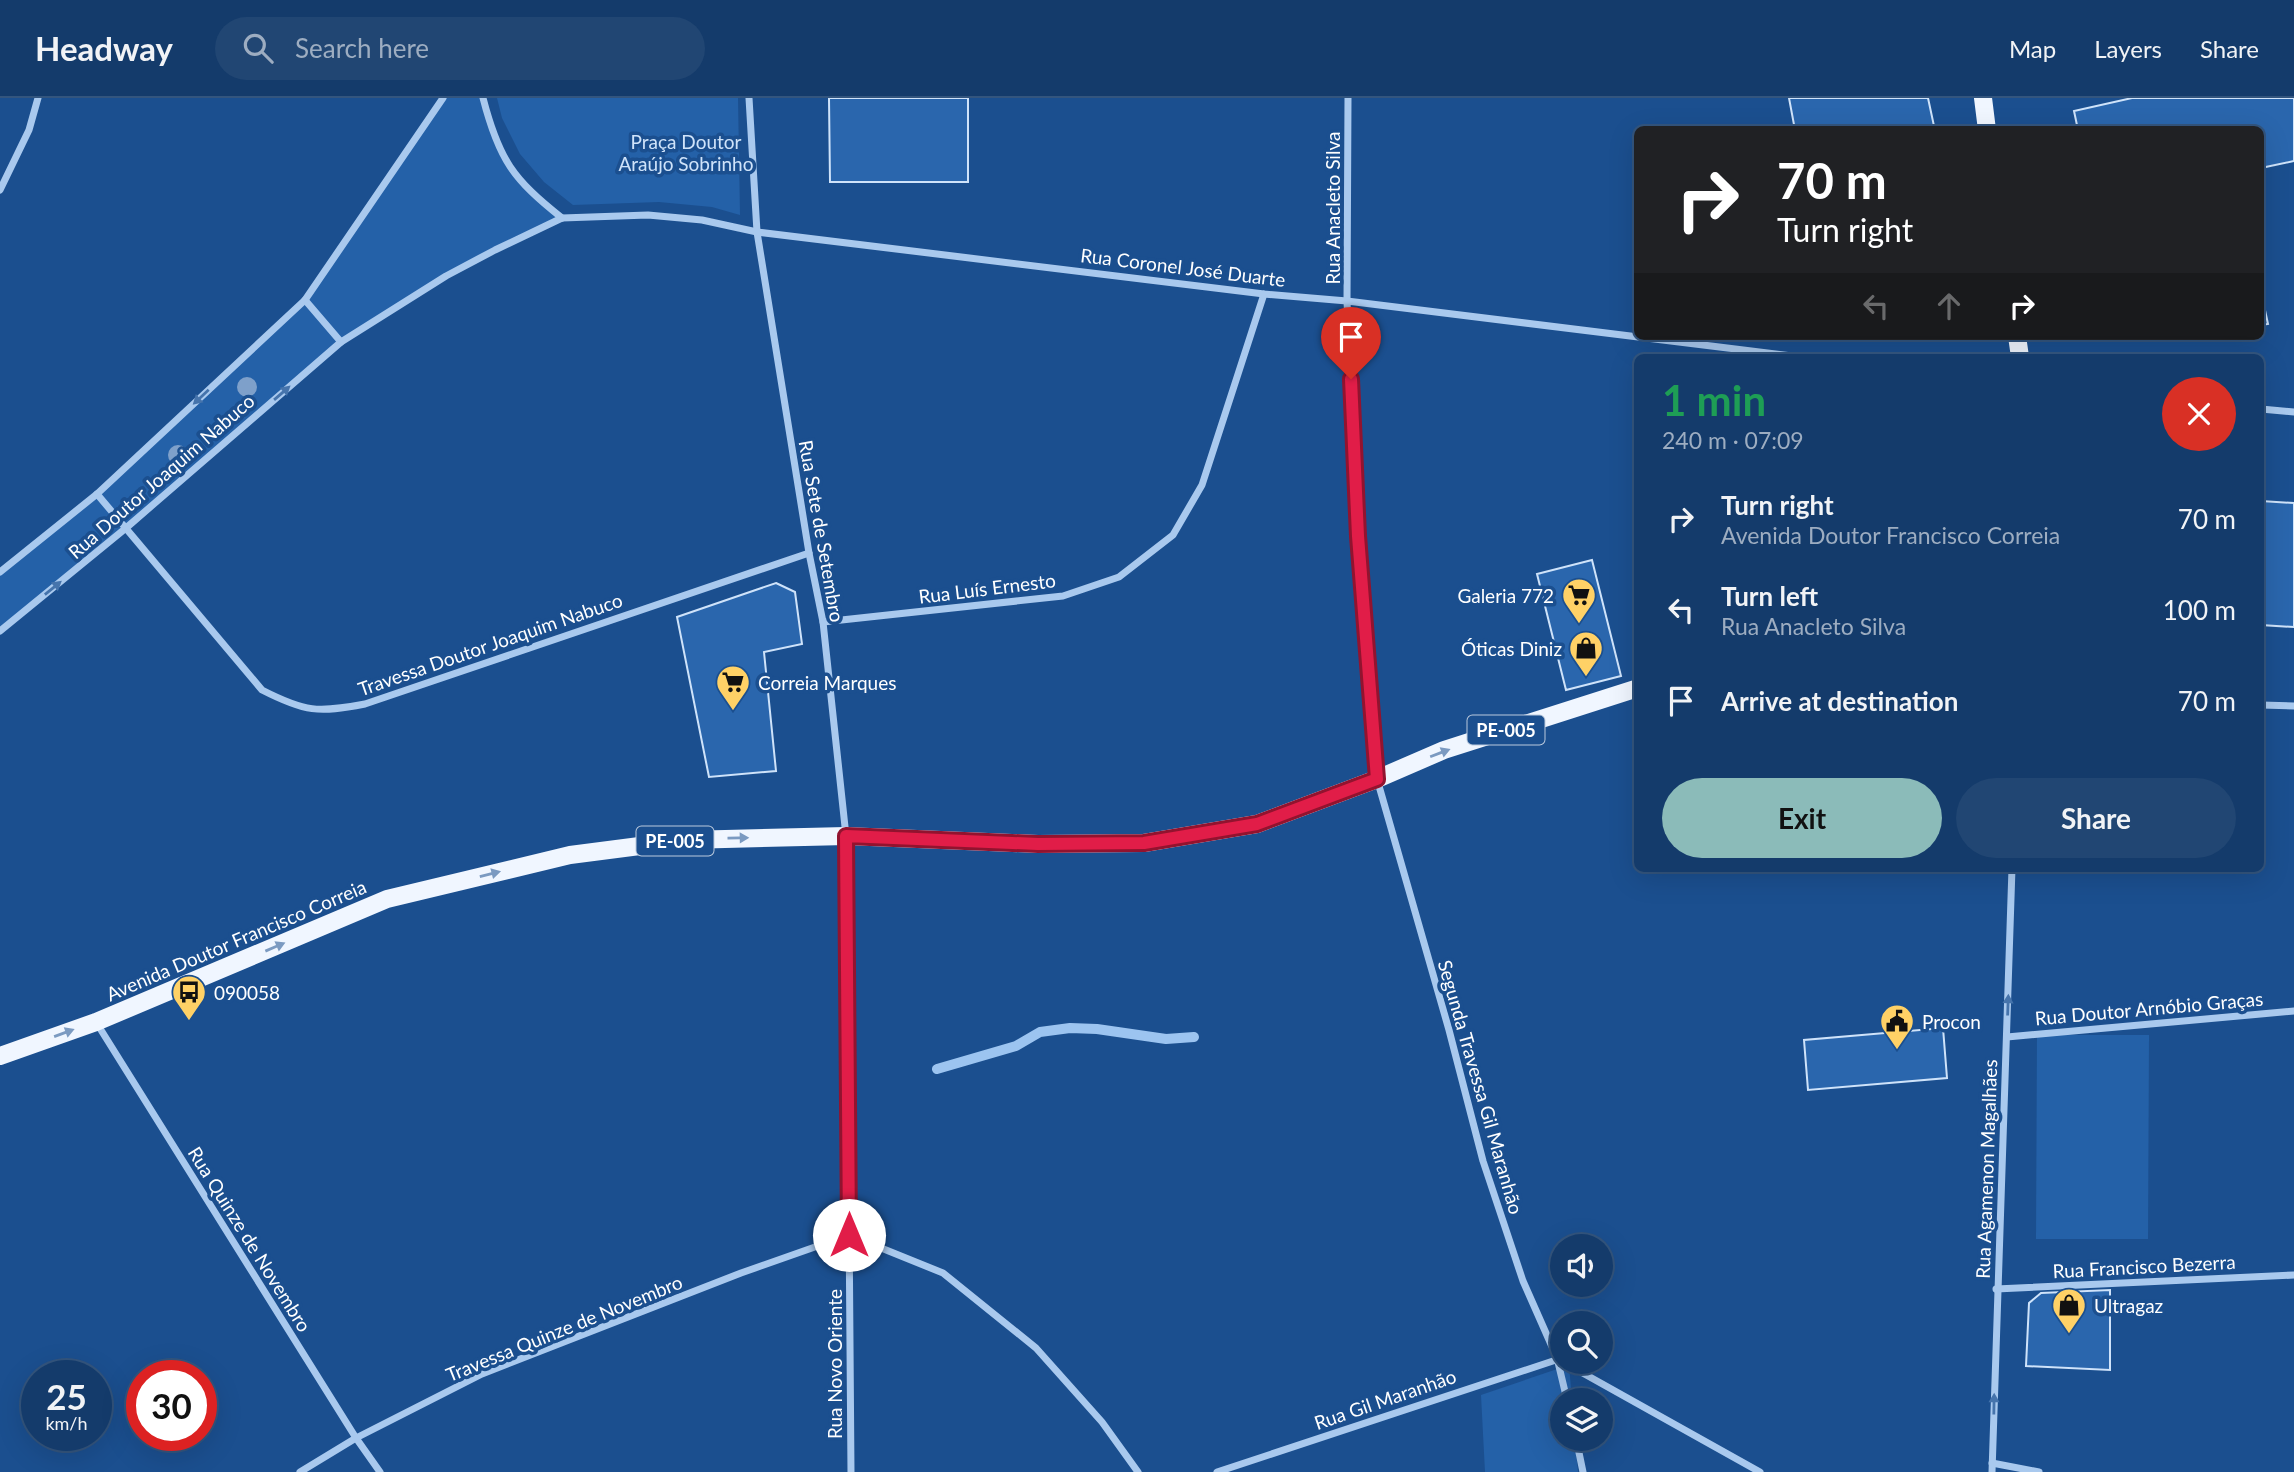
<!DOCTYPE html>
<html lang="en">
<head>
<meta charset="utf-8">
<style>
  body { margin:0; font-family:Lato,sans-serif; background:#214673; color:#f1f3f6; height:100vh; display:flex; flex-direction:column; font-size:26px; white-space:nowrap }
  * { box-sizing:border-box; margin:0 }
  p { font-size:23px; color:#9dadc1 }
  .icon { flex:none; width:38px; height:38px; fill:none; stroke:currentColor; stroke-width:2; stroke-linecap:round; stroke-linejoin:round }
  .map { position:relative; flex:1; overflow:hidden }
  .panel { position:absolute; left:1634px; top:256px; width:630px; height:518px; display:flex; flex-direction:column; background:#143b6b; border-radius:10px; box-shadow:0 7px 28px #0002,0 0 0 2px #33557e }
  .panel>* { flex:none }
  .top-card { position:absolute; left:1634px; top:28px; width:630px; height:214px; border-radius:10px; box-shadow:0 7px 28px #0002,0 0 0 2px #33557e; background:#202124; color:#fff; overflow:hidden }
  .tools { position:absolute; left:1550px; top:1136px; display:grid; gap:14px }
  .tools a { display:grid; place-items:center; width:63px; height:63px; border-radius:50%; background:#143b6b; box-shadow:0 7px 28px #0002,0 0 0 2px #33557e; font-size:35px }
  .speed { position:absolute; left:21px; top:1262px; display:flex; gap:14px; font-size:35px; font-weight:700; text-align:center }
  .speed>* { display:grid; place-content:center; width:91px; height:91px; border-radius:50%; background:#143b6b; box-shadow:0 7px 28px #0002,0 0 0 2px #33557e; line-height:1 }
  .speed small { font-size:18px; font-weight:400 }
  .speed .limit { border:10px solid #d22; background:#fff; color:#111 }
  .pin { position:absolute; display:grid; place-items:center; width:60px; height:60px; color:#fff; margin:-72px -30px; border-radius:50% 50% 50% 0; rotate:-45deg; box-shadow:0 0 7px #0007 }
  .pin .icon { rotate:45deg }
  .me { position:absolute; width:77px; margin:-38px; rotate:0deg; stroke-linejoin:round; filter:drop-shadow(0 0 5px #0008) }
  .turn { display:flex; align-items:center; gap:24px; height:147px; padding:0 28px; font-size:32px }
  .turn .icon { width:91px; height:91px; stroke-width:2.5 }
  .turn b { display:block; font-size:49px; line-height:60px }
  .lanes { display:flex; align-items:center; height:66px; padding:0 28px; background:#0003; justify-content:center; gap:35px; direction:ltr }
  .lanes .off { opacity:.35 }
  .round { display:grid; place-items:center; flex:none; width:74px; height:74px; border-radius:37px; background:#214673 }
  .overview { display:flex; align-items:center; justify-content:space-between; height:119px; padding:0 28px }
  h1 { font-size:42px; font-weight:700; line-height:52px; color:#1e9e55 }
  .action { display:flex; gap:14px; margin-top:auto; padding:14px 28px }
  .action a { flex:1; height:80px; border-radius:42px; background:#8bbbb9; color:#111; font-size:28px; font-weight:700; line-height:80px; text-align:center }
  .action a+a { background:#214673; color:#f1f3f6 }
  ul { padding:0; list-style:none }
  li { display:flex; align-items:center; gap:21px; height:91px; padding:0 28px }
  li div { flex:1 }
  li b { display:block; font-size:26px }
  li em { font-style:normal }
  header { display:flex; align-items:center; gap:42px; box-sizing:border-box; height:98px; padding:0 35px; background:#143b6b; border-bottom:2px solid #33557e }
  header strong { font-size:33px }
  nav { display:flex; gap:38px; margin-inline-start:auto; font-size:24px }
  .search { width:490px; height:63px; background:#214673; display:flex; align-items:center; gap:18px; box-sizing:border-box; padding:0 24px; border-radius:38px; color:#9dadc1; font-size:26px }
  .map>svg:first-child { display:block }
</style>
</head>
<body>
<header>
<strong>Headway</strong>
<div class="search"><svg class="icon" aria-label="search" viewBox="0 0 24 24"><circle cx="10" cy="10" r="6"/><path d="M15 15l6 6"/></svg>Search here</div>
<nav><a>Map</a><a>Layers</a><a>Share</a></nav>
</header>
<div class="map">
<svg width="2294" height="1374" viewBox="0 0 2294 1374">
  <rect width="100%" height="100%" fill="#1b4f8f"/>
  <g fill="#2461a8">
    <path d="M443,0H483L509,69L562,120L495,152L341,244L0,533V474L97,396L305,202Z"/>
    <path d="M497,0H738L740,117L712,109L659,104L573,107L544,84L520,56L502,20Z"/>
    <path d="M2037,937H2149L2148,1141H2036Z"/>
    <path d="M1569,1267L1572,1302H1563V1340L1575,1341L1578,1374H1485L1481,1297Z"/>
  </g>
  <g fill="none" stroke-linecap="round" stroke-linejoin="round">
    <path stroke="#9cc4f0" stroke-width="10" d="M937,971L1016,948L1040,934L1070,930L1097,931L1166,941L1194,939"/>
  </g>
  <g fill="#2a66ad" stroke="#cfe3fa" stroke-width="2">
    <path d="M829,0H968V84H830Z"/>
    <path d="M1789,0H1928L1934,28L1915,32H1795Z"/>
    <path d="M2132,0H2294V63L2261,70V32H2078L2074,13Z"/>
    <path d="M2261,194L2268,226L2261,227Z"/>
    <path d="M2261,403L2294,405V529L2261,527Z"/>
    <path d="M1592,462L1621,578L1566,592L1537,476Z"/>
    <path d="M776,485L795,494L802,546L764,554L776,673L709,679L677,519Z"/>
    <path d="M1943,930L1947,980L1808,992L1804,942Z"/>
    <path d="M2110,1192V1272L2026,1268L2029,1205L2041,1195Z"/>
  </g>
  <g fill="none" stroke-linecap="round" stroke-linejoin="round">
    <g stroke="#a9c9ee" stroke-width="7">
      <path d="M483,0C499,62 513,81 562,120"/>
      <path d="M749,0L757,134L809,455L823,524L846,738L851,1374"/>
      <path d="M1348,0L1347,203L1358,438L1377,681L1449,932L1483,1063L1523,1183L1557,1260L1567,1302"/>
      <path d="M0,92L29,32L38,0"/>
      <path d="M305,202L341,244"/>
      <path d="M2261,311L2294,314"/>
      <path d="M97,396L262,592C305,614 318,615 365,606L809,455"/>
      <path d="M0,474L97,396L305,202L443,0"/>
      <path d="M823,524L1063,498L1119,479L1173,437L1202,387L1264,196"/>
      <path d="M0,533L126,430L341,244L446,178L495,152L562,120L648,117L702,122L757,134L1264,196L1347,203L1800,259"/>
      <path d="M2261,607L2294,608"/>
      <path d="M96,924L356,1340L380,1374"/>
      <path d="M2007,939L2294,913"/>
      <path d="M1996,1191L2294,1177"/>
      <path d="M1563,1264L1760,1374"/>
      <path d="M1576,1340L1583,1374"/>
      <path d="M1992,1365L2039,1374"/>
      <path d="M300,1374L356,1340L482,1276L741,1175L849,1137L943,1175L1036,1250L1102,1324L1138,1374"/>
      <path d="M1217,1374L1559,1261"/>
      <path d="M1992,1374L2012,770"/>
    </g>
    <g stroke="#f0f6ff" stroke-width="18">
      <path d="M1983,0L1987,32"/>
      <path d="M2017,238L2020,259"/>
      <path d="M0,958L96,924L387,801L570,757L686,742L846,738L1038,746L1144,745L1257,726L1377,681L1444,652L1638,590"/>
    </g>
  </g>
  <g fill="#7ea0ca">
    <circle cx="247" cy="289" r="10"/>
    <circle cx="178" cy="357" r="10"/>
  </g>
  <defs><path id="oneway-solid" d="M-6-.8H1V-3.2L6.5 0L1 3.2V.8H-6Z" transform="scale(1.75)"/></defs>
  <g fill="#4674ac">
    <use href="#oneway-solid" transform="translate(282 295) rotate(-41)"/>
    <use href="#oneway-solid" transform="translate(201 299) rotate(137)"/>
    <use href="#oneway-solid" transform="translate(53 490) rotate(-39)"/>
    <use href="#oneway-solid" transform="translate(2008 907) rotate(-88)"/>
    <use href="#oneway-solid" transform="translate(1994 1306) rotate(-89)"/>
  </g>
  <g fill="#7b9ac1">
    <use href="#oneway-solid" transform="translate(1440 655) rotate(-21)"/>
    <use href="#oneway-solid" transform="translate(738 740) rotate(-1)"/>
    <use href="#oneway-solid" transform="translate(490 776) rotate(-14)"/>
    <use href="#oneway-solid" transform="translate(275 849) rotate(-23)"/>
    <use href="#oneway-solid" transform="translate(64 935) rotate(-20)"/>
  </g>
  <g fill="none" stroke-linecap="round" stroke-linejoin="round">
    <g stroke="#92132f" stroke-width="18">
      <path id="route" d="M849,1137L846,738L1038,746L1144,745L1257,726L1377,681L1358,438L1351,281"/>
    </g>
    <use href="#route" stroke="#e11d48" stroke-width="12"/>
  </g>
  <defs>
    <g id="supermarket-pin" transform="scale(1.75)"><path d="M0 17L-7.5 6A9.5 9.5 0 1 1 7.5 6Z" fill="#ffd166" stroke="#1b4f8f"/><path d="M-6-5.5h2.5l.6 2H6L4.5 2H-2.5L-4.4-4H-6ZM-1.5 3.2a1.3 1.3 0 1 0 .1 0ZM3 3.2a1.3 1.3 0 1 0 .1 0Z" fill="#111"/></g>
    <g id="shop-pin" transform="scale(1.75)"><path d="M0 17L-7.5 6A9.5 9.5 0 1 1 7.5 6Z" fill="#ffd166" stroke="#1b4f8f"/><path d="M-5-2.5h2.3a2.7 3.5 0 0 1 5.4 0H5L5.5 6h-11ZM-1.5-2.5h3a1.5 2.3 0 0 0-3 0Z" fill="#111"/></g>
    <g id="bus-pin" transform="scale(1.75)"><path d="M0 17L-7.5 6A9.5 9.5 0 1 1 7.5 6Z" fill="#ffd166" stroke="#1b4f8f"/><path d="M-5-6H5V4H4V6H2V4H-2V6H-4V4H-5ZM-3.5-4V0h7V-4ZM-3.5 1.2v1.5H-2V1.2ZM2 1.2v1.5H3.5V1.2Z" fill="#111"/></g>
    <g id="civic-pin" transform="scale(1.75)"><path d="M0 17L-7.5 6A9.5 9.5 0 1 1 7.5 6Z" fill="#ffd166" stroke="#1b4f8f"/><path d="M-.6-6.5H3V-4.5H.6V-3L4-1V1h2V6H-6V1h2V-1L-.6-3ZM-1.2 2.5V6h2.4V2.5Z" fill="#111"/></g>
  </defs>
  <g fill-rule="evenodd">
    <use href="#supermarket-pin" x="1579" y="497"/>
    <use href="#shop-pin" x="1586" y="550"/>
    <use href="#supermarket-pin" x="733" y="584"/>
    <use href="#bus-pin" x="189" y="894"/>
    <use href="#civic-pin" x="1897" y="923"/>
    <use href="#shop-pin" x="2069" y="1207"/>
  </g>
  <g text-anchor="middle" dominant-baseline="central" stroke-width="7" stroke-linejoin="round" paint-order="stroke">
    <g fill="#1b4f8f" stroke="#bbcadd" stroke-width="2">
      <rect x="1467.5" y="617.5" width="77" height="29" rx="5"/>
      <rect x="636.5" y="728.5" width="77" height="29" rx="5"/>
    </g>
    <g font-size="18" font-weight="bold" fill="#fff">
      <text x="1506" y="632">PE-005</text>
      <text x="675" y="743">PE-005</text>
    </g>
    <g font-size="19" fill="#cfe3fa" stroke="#1b4f8f">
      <text x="686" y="43">Praça Doutor<tspan x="686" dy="22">Araújo Sobrinho</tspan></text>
    </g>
    <g font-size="19" fill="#fff" stroke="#1b4f8f">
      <text transform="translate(1332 110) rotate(-90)">Rua Anacleto Silva</text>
      <text transform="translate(1183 169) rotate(7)">Rua Coronel José Duarte</text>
      <text transform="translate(161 378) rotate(-41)">Rua Doutor Joaquim Nabuco</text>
      <text transform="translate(822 433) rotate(80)">Rua Sete de Setembro</text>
      <text transform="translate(987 490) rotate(-7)">Rua Luís Ernesto</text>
      <text transform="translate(490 546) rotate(-19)">Travessa Doutor Joaquim Nabuco</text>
      <text transform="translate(236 842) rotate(-23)">Avenida Doutor Francisco Correia</text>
      <text transform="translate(2149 910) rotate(-5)">Rua Doutor Arnóbio Graças</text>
      <text transform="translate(1481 989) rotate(74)">Segunda Travessa Gil Maranhão</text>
      <text transform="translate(1986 1071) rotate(-88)">Rua Agamenon Magalhães</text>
      <text transform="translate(250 1141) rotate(58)">Rua Quinze de Novembro</text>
      <text transform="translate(2144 1168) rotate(-3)">Rua Francisco Bezerra</text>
      <text transform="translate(564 1230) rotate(-22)">Travessa Quinze de Novembro</text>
      <text transform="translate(834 1266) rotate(-90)">Rua Novo Oriente</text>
      <text transform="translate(1385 1301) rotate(-19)">Rua Gil Maranhão</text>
    </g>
    <g font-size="19" fill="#fff" stroke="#1b4f8f" text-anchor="start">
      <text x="1554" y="497" text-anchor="end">Galeria 772</text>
      <text x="1562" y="550" text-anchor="end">Óticas Diniz</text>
      <text x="758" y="584">Correia Marques</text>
      <text x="214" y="894">090058</text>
      <text x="1922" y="923">Procon</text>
      <text x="2094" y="1207">Ultragaz</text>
    </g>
  </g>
</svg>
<div class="tools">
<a><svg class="icon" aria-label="sound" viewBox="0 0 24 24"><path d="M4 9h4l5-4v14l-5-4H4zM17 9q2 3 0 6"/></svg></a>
<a><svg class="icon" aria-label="search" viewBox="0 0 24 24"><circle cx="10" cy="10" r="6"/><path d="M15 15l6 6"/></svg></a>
<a><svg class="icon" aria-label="layers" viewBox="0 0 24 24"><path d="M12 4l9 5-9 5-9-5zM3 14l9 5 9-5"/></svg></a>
</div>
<div class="speed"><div>25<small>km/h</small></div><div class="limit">30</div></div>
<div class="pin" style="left:1351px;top:281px;background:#d93025"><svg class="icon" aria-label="arrive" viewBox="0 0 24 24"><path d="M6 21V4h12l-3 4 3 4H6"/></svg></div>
<svg class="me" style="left:849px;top:1137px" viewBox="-20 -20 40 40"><circle r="19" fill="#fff"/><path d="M0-13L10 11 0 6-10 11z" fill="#e11d48"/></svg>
<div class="top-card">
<div class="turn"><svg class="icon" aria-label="right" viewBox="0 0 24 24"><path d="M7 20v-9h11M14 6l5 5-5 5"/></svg><div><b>70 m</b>Turn right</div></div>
<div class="lanes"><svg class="icon off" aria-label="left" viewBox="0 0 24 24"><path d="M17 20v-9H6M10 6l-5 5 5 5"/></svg><svg class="icon off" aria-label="ahead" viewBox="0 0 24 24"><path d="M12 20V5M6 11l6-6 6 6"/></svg><svg class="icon" aria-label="right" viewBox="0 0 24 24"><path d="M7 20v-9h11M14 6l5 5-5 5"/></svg></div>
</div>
<section class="panel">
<div class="overview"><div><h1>1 min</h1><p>240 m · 07:09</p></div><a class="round" style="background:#d93025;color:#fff"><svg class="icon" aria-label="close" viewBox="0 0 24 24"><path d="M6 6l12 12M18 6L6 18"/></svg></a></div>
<ul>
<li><svg class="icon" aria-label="right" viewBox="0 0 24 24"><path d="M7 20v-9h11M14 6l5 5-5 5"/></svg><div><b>Turn right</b><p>Avenida Doutor Francisco Correia</p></div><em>70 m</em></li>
<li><svg class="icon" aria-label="left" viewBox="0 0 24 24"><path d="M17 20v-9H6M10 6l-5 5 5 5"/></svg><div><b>Turn left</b><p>Rua Anacleto Silva</p></div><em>100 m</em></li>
<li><svg class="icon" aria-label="arrive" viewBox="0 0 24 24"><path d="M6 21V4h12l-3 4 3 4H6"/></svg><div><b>Arrive at destination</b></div><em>70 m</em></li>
</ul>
<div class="action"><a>Exit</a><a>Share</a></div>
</section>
</div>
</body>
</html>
